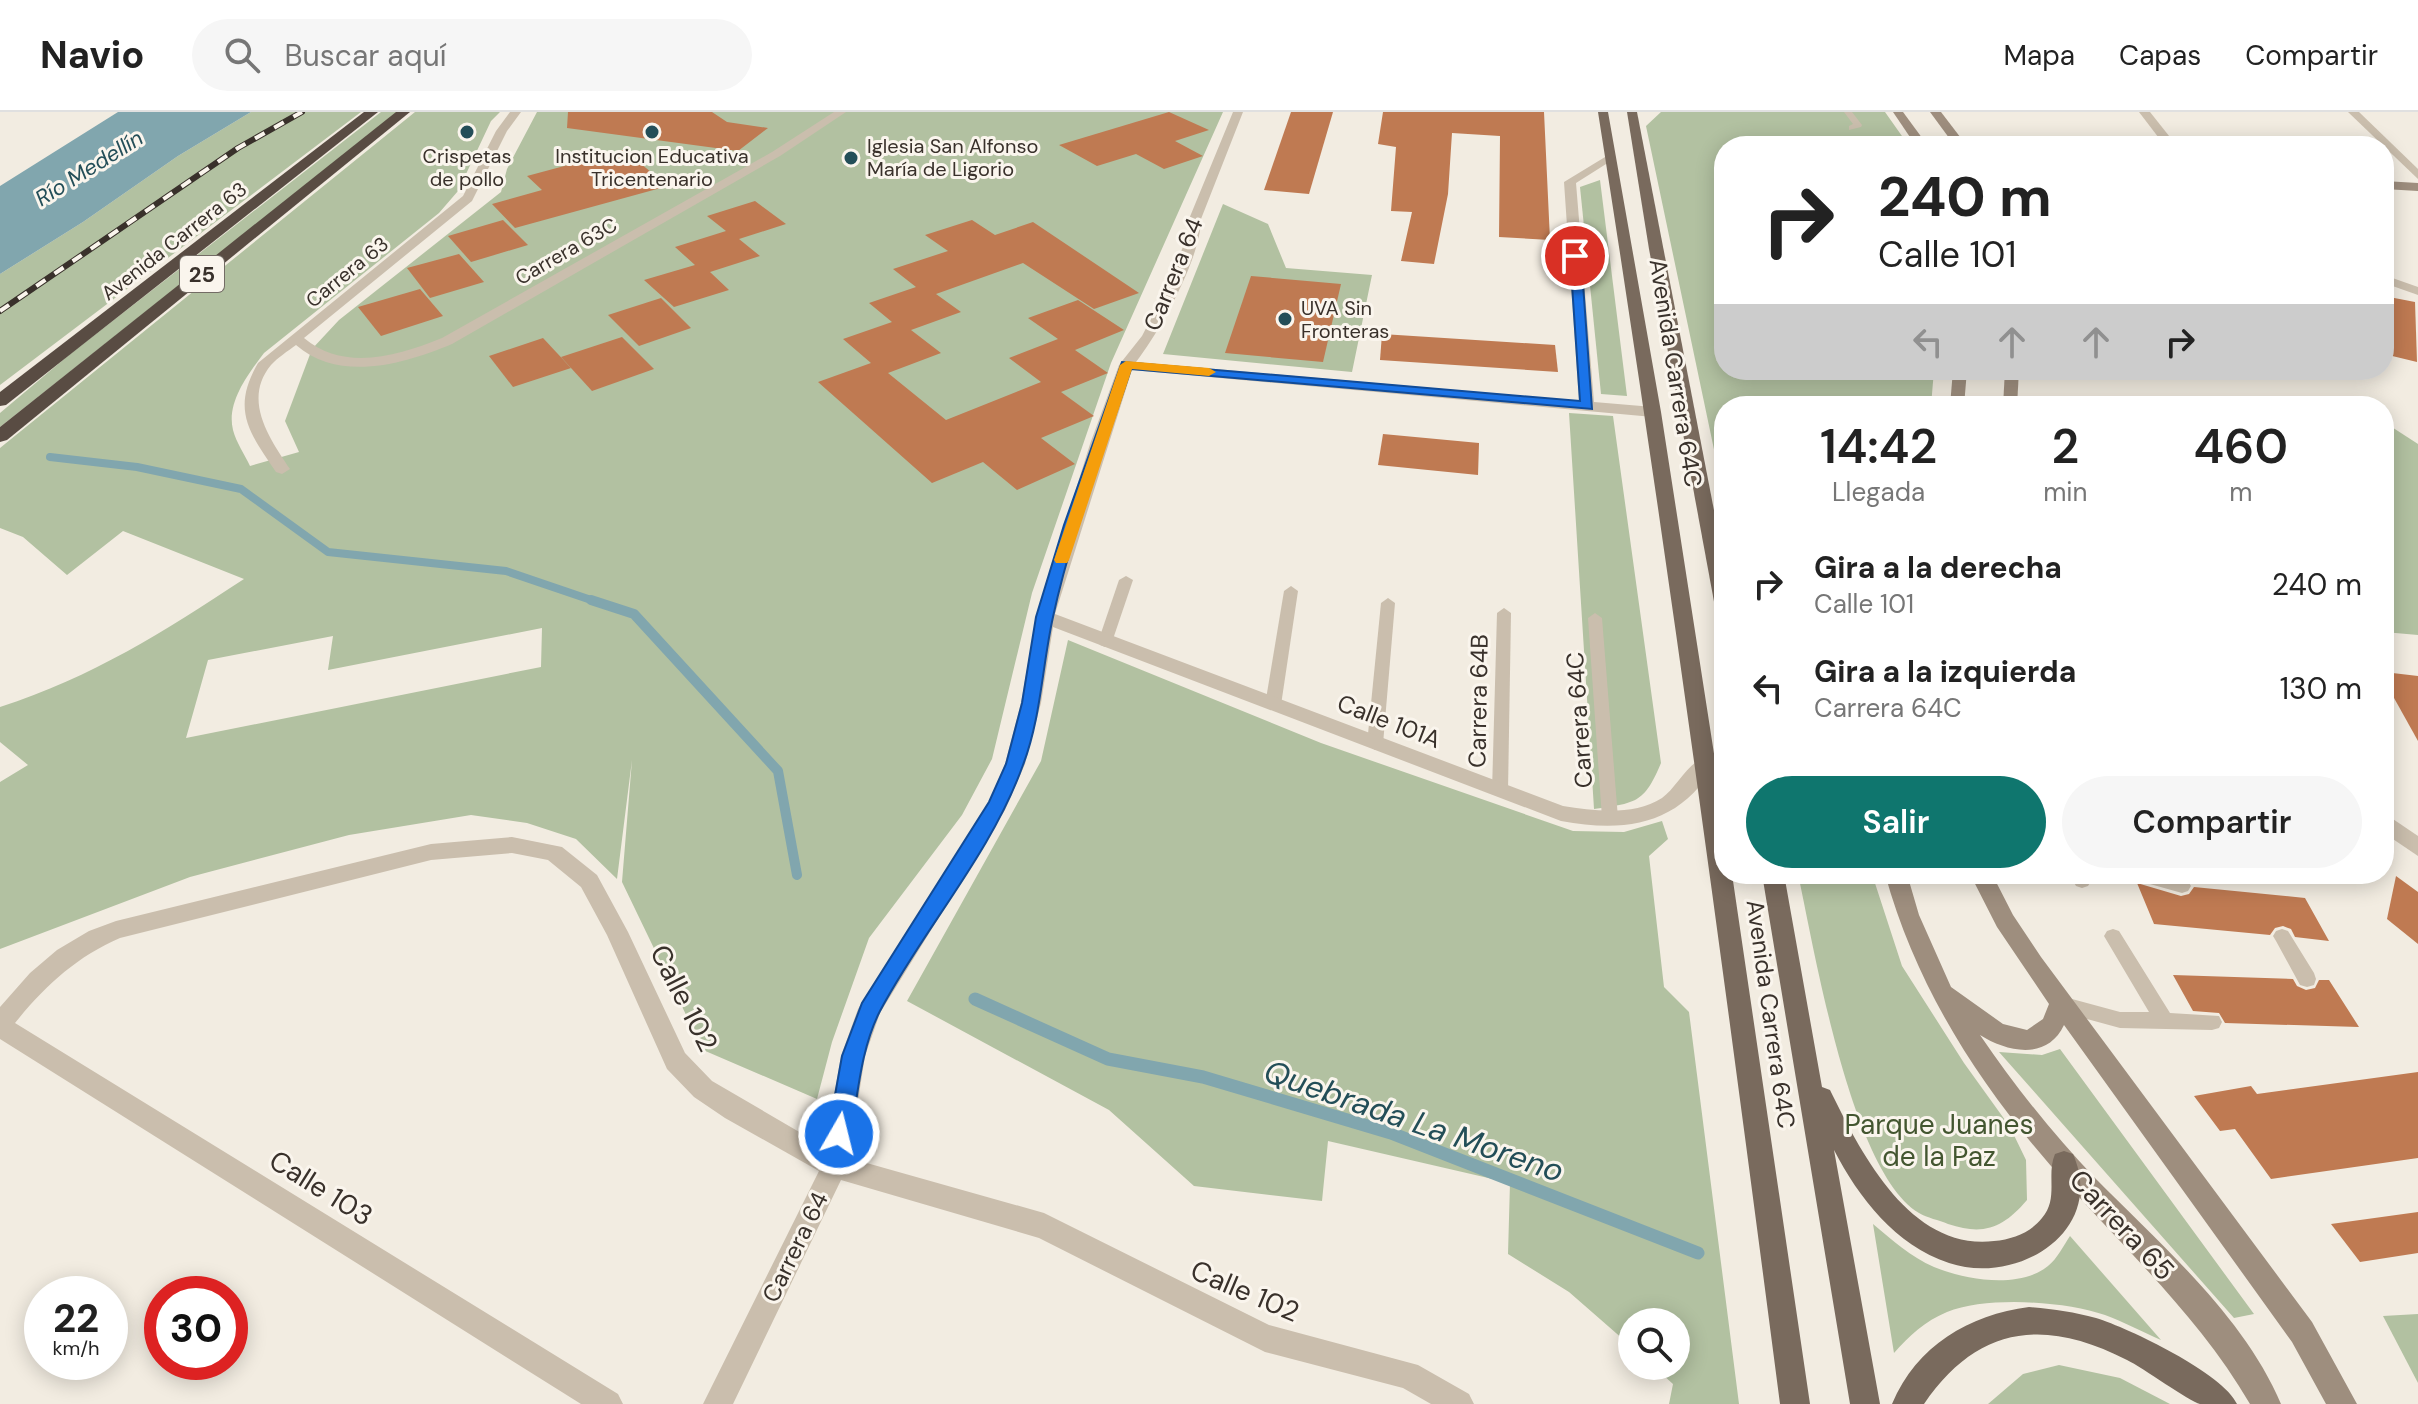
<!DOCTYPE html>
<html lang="es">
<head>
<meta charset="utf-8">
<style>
  body { margin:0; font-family:"DM Sans",sans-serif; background:#f6f6f6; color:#222; height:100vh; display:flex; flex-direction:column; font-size:30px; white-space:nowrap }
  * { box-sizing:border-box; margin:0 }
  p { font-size:26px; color:#767676 }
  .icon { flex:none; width:44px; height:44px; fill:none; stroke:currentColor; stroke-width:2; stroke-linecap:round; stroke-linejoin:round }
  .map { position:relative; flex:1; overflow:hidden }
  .panel { position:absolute; left:1714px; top:284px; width:680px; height:488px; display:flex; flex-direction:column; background:#fff; border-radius:32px; box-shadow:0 4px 20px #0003 }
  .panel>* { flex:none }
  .banner { position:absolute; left:1714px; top:24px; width:680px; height:244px; border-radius:32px; box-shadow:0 4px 20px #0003; background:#fff; color:#222; overflow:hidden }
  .fabs { position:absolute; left:1618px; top:1196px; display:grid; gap:16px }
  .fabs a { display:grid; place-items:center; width:72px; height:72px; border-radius:50%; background:#fff; box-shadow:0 4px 20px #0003; font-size:40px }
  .speed { position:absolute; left:24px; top:1164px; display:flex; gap:16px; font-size:40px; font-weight:700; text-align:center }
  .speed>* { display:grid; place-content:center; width:104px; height:104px; border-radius:50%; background:#fff; box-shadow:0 4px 20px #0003; line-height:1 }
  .speed small { font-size:20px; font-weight:400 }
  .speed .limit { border:12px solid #d22; background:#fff; color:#111 }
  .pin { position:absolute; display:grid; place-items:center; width:68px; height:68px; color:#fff; margin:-34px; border:4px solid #fff; border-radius:50%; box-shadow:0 2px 8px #0007 }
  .me { position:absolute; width:88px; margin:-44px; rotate:8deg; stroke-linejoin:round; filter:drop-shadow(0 0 6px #0008) }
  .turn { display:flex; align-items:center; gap:28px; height:168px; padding:0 32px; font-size:36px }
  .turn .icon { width:104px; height:104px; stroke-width:2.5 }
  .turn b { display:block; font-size:56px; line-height:68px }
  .lanes { display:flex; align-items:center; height:76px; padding:0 32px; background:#0003; justify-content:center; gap:40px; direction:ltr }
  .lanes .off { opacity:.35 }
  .eta { display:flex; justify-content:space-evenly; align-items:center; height:136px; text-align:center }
  .eta b { font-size:48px; font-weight:600; line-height:56px }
  .button { display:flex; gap:16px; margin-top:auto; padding:16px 32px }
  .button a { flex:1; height:92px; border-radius:48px; background:#0f766e; color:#fff; font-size:32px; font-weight:600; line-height:92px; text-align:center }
  .button a+a { background:#f6f6f6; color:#222 }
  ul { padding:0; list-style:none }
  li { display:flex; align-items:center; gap:24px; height:104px; padding:0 32px }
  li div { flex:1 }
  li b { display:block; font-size:30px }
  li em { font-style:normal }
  header { display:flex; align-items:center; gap:48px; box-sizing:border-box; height:112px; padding:0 40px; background:#fff; border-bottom:2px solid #e0e0e0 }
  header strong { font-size:38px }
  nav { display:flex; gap:44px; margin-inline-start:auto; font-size:28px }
  .search { width:560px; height:72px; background:#f6f6f6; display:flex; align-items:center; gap:20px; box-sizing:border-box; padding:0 28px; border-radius:44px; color:#767676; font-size:30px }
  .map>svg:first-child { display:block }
</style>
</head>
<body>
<header>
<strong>Navio</strong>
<div class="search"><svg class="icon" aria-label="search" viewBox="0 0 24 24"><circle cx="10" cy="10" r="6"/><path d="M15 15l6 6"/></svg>Buscar aquí</div>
<nav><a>Mapa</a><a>Capas</a><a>Compartir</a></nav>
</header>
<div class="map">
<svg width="2418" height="1292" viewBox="0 0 2418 1292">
  <rect width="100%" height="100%" fill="#f2ece1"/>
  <g fill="#b2c1a1" fill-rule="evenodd">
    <path d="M251,0H361L0,273V162L83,110L178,44Z"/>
    <path d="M381,0H398L0,315V301L69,243Z"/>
    <path d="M415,0H500L491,9L458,79L439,101L264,241C249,261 226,290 233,318C236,330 245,343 250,354L299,340L285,309L312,237L339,208L501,80L507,57L537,0H1223L1111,251L1032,481L992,647L962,703L869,826L832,930L817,987L703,938L622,770L632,648L617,767L576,727L527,711L471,703L349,723L190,765L0,837V670L28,653L0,630V595C93,565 163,520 244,467L123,419L67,463L23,425L0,416V336ZM542,516L541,555L186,626L208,548L333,524L328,558Z"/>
    <path d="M1661,0H1885L1909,34H1724V258H1934L1931,294H1724V385L1646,14Z"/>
    <path d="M1600,68L1627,284L1601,282L1580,75Z"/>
    <path d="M1223,92L1268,112L1286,156L1372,163L1352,260L1163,242Z"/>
    <path d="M1569,301L1613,304L1661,651C1644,692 1635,691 1594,697Z"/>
    <path d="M2384,310L2418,332V523L2384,520Z"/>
    <path d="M1068,528L1321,631L1573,719L1624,720L1662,709L1668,727L1649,744L1664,875L1689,900L1739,1292H1669L1673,1272L1653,1254H1676V1210H1632V1235L1569,1180L1508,1142L1510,1071L1328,1029L1322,1089L1194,1074L1109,998L907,889L1041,649Z"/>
    <path d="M1798,762H1872L1902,854L1964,951L2010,1015L2026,1048L2027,1088C2003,1116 1984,1124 1948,1112C1939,1108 1927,1106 1919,1101C1851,1060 1815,840 1798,762Z"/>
    <path d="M2060,937L2254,1202L2234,1206L1999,940L2042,943Z"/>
    <path d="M1873,1112C1892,1128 1911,1145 1934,1155C1965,1168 2020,1177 2048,1154C2057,1147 2064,1133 2070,1124L2161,1228C2143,1220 2124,1210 2105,1203C2064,1189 1987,1184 1947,1200C1925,1209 1909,1224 1894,1241Z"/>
    <path d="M2418,1202V1271L2383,1204Z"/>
    <path d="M2059,1253L2120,1266L2170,1292H1988L2023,1262Z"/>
  </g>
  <path fill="#81a6ae" d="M118,0H251L178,44L83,110L0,162V74Z"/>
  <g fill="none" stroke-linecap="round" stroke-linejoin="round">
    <path stroke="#81a6ae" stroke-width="8" d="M50,345L137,355L241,377L328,440L506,459L597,490"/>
    <path stroke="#81a6ae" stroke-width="10" d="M591,488L634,502L778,659L797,763"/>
    <path stroke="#81a6ae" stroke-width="13" d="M975,887L1108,947L1203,965L1391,1021L1698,1141"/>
  </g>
  <g fill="#bf7a52">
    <path d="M568,0H712L727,10L768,16L738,39L567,16Z"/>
    <path d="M1169,0L1209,18L1175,29L1203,44L1164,57L1136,42L1097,54L1059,33Z"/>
    <path d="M1291,0H1333L1309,82L1264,78Z"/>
    <path d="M1383,0H1544L1550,128L1499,125L1500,24L1452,21L1448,82L1434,152L1401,149L1412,100L1391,99L1396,35L1378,32Z"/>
    <path d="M624,38L668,74L515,116L492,92L542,78L527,64Z"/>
    <path d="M755,89L786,112L739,127L760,144L710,160L729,178L674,195L644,168L695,153L675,135L726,119L707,104Z"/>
    <path d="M503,108L528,133L471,150L448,124Z"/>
    <path d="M972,108L995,123L1033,110L1139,181L1094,197L1023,151L936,182L961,200L911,218L941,241L888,261L946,308L1041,270L1009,246L1058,227L1028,206L1078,188L1124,218L1075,238L1108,261L1061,280L1094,304L1041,326L1075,352L1017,378L983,350L932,371L818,270L871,251L843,227L892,210L869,191L916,175L893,157L948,139L925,123Z"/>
    <path d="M459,142L484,170L430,186L407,156Z"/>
    <path d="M1251,164L1341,172L1323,250L1225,241Z"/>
    <path d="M420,177L443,204L381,224L358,195Z"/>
    <path d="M2384,184L2415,190L2417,250L2384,242Z"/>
    <path d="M661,186L691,216L639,234L608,203Z"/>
    <path d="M1382,222L1555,233L1558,260L1380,248Z"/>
    <path d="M622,225L654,257L592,279L561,245Z"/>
    <path d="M543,226L571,256L513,275L489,244Z"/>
    <path d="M1383,322L1479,331L1478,363L1378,353Z"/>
    <path d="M2384,560L2418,564V629L2384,568Z"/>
    <path d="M2396,764L2418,780V832L2387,807Z"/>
    <path d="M2137,771L2181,784L2189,782L2194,775L2305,786L2329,829L2295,825L2291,817L2283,814L2275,816L2270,823L2154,812Z"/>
    <path d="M2173,863L2293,867L2297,874L2306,878L2315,876L2319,868H2329L2359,915L2225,911L2219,901L2193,899Z"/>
    <path d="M2418,960V1046L2271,1067L2235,1017L2220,1019L2194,984L2251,974L2257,982Z"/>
    <path d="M2418,1100V1141L2360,1150L2331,1112Z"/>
  </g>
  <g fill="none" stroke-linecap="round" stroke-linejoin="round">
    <g fill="#cabead" fill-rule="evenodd">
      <path d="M1844,0H1852L1862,13L1861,15L1849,18V14L1853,12Z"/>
      <path d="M1126,464L1133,468L1112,530L1105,535L1100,533L1098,530L1119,468Z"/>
      <path d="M1291,474L1298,479L1281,593L1273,598L1265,593L1284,479Z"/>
      <path d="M1388,486L1395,491L1383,632L1375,638L1367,632L1381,491Z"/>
      <path d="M1504,496L1511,501L1508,679L1506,683H1494L1492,679L1497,501Z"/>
      <path d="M1595,501L1602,506L1618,706L1616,710H1604L1602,706L1588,506Z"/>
      <path d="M2069,762H2087L2091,769L2088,774L2082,776L2076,774Z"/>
      <path d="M2129,762H2163L2188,769L2191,774L2188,779L2182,781L2132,767Z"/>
      <path d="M2113,817L2119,819L2170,901L2219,904L2222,910L2219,916L2212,918L2120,916L2054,898L2052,892L2054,886L2061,884L2120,900H2149L2104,824L2107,819Z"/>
      <path d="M2282,817L2288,819L2314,861L2316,867L2314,873L2307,875L2300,873L2276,829L2273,824L2276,819Z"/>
    </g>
    <g fill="#cabead" fill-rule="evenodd">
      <path d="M510,0H521L507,19L472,89L304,226C344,260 398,244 442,226L772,40L834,0H846L780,44L452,232C404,252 340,271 296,233C288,239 277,246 271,253C242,288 270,327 290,357L282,362L276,360C249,320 231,298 258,251L463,84L496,19Z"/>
      <path d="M1233,0H1243L1201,107C1201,146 1160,219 1136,250L1579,289L1564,70L1610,42L1616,45L1614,47L1576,71L1594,290L1653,295L1661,300L1653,305L1132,258L1055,502L1563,694C1595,699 1634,704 1662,686C1678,675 1693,640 1713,646L1716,651C1680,713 1627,721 1561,709L1053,515L1041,591L1025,652L1005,698L880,901L865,944L849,1046L1044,1101L1269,1213L1418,1253L1469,1282L1474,1292H1431L1403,1276L1265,1240L1039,1126L841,1068L733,1292H703L819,1059L725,1006L694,985L667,957L607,823L581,775L548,748L512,741L431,748L120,826C76,845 45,874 15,911L618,1282L623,1292H581L0,927V895L30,861L57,838L89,819L116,809L431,732L512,725L562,735L597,763L628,820L685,941L712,969L825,1035L841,944L858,897L989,690L1005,652L1021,591L1036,505L1090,332L1119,253L1142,224L1157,195L1189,121V107Z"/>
      <path d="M2139,0H2150L2177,34H2165Z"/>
      <path d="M2348,0H2359L2418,57V67Z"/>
      <path d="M2384,163L2418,175V183L2384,171Z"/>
      <path d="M2384,701L2418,724V744L2384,721Z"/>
    </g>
    <g fill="#9e8e7e" fill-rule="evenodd">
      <path d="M1893,0H1903L1928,34H1916Z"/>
      <path d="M1930,0H1941L1967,34H1955Z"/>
      <path d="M2384,69L2418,71V79L2384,77Z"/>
      <path d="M1953,258H1967L1964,294H1950Z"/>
      <path d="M2005,258H2019L2017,294H2003Z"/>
      <path d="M1885,762H1907L1919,803L1951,875L2003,912L2027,918L2043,907L2049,892L1997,815L1970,762H1992L2013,803L2041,845L2312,1210L2357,1292H2326L2292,1230L2064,913C2047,949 2007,940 1980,923C2014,973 2053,1022 2095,1066C2160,1132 2244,1204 2281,1292H2250C2201,1208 2132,1144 2068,1073C1985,982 1918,881 1885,762Z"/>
    </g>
    <g fill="#796a5d" fill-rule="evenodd">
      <path d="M1598,0H1608L1661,300L1724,706V762H1732L1810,1292H1780C1724,861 1666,430 1598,0Z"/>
      <path d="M1627,0H1637L1724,450V501L1715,495L1649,137Z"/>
      <path d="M1762,762H1784L1822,975L1830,978C1861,1041 1910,1139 1994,1129C2013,1127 2030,1121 2042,1106C2059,1086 2046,1063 2055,1042L2064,1039L2073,1042C2107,1120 2016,1174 1949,1151C1895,1133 1859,1086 1834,1038L1880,1292H1850Z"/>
      <path d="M2029,1195C2053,1197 2074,1200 2096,1206C2129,1216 2224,1262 2237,1292C2225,1292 2211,1292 2200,1292C2190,1290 2142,1255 2127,1248C2044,1205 1977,1214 1924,1292H1892C1917,1233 1969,1203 2029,1195Z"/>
    </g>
    <g fill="#594c43" fill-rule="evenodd">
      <path d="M364,0H378L6,293L0,294V280Z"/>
      <path d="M396,0H410L7,328L0,330V315Z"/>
    </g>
    <g stroke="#39312b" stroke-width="6">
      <path id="rail" d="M0,199L238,36L302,0"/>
    </g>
    <use href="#rail" stroke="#faf5ed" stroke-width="4" stroke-dasharray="11" stroke-linecap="butt"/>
  </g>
  <path fill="#1a73e8" stroke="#114b97" stroke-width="2" d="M1575,141L1581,144L1592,297L1131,257C1104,339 1071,421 1053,505C1042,555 1041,606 1023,653C991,742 924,816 880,899C861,936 858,981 851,1022L847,1030L839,1033L831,1030L828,1022L842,944L862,891L989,690L1006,652L1022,591L1036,505L1064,413L1122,250L1580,289L1570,144Z"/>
  <path fill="#f59e0b" d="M1126,249L1209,256L1216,260L1209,264L1132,257L1069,448L1067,451H1056L1054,448L1120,253Z"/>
  <g fill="#234e58" stroke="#faf5ed" stroke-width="3">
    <circle cx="467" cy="20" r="8"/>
    <circle cx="652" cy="20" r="8"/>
    <circle cx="851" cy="46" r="8"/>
    <circle cx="1285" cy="207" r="8"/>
  </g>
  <g text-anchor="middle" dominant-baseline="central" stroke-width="6" stroke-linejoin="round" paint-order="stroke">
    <g font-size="20" fill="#39312b" stroke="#faf5ed" text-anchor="start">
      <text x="867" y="34">Iglesia San Alfonso<tspan x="867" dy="23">María de Ligorio</tspan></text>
      <text x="467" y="44" text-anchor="middle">Crispetas<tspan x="467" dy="23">de pollo</tspan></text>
      <text x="652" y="44" text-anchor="middle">Institucion Educativa<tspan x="652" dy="23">Tricentenario</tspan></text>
      <text x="1301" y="196">UVA Sin<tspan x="1301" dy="23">Fronteras</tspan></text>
    </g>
    <g font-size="20" fill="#39312b" stroke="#faf5ed">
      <text transform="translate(174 129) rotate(-38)">Avenida Carrera 63</text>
      <text transform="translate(566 139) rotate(-30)">Carrera 63C</text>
      <text transform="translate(347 160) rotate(-39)">Carrera 63</text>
    </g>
    <g font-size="22" font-style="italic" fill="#234e58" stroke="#faf5ed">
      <text transform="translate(89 56) rotate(-32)">Río Medellín</text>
    </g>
    <rect fill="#faf5ed" stroke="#736c65" stroke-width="2" x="180" y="144" width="44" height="36" rx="6"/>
    <g font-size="22" font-weight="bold" fill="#39312b">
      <text x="202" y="162">25</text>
    </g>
    <g font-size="24" fill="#39312b" stroke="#faf5ed">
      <text transform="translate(1173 162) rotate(-68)">Carrera 64</text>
      <text transform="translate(1676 261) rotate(81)">Avenida Carrera 64C</text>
      <text transform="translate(1478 589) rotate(-89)">Carrera 64B</text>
      <text transform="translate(1579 608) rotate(-94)">Carrera 64C</text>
      <text transform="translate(1389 609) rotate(21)">Calle 101A</text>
      <text transform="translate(1771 902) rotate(82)">Avenida Carrera 64C</text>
      <text transform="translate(795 1135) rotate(-64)">Carrera 64</text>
    </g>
    <g font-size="28" fill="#39312b" stroke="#faf5ed">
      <text transform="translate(684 886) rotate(63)">Calle 102</text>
      <text transform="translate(321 1076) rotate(32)">Calle 103</text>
      <text transform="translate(2122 1113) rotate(47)">Carrera 65</text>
      <text transform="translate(1245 1179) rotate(23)">Calle 102</text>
    </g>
    <g font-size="28" fill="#435630" stroke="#faf5ed">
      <text x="1939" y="1012">Parque Juanes<tspan x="1939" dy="32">de la Paz</tspan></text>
    </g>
    <g font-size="32" font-style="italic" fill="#234e58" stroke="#faf5ed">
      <text transform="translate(1414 1009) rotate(19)">Quebrada La Moreno</text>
    </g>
  </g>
</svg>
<div class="fabs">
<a><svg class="icon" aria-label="search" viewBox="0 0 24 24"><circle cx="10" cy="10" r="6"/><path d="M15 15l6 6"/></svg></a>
</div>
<div class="speed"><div>22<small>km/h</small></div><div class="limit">30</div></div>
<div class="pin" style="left:1575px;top:144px;background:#d93025"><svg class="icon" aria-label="arrive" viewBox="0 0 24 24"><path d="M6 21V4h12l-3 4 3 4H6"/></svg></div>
<svg class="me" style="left:839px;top:1022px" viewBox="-20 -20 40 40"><circle r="17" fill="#1a73e8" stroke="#fff" stroke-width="3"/><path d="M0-11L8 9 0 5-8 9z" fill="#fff"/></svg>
<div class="banner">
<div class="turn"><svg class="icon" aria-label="right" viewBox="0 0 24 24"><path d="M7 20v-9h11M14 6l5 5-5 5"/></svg><div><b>240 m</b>Calle 101</div></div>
<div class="lanes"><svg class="icon off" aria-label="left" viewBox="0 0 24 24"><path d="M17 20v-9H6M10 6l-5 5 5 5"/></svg><svg class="icon off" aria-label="ahead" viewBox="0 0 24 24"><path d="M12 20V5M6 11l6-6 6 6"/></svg><svg class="icon off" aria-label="ahead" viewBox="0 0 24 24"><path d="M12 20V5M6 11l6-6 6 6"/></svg><svg class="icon" aria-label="right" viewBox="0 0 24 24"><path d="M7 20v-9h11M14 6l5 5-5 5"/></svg></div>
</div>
<section class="panel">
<div class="eta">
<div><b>14:42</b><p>Llegada</p></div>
<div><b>2</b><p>min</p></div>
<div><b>460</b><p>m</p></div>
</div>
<ul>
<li><svg class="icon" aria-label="right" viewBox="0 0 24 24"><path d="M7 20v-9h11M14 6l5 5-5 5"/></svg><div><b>Gira a la derecha</b><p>Calle 101</p></div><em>240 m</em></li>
<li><svg class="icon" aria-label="left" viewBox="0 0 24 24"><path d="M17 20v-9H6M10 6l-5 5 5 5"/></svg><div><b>Gira a la izquierda</b><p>Carrera 64C</p></div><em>130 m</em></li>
</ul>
<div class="button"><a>Salir</a><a>Compartir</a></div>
</section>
</div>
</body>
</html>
